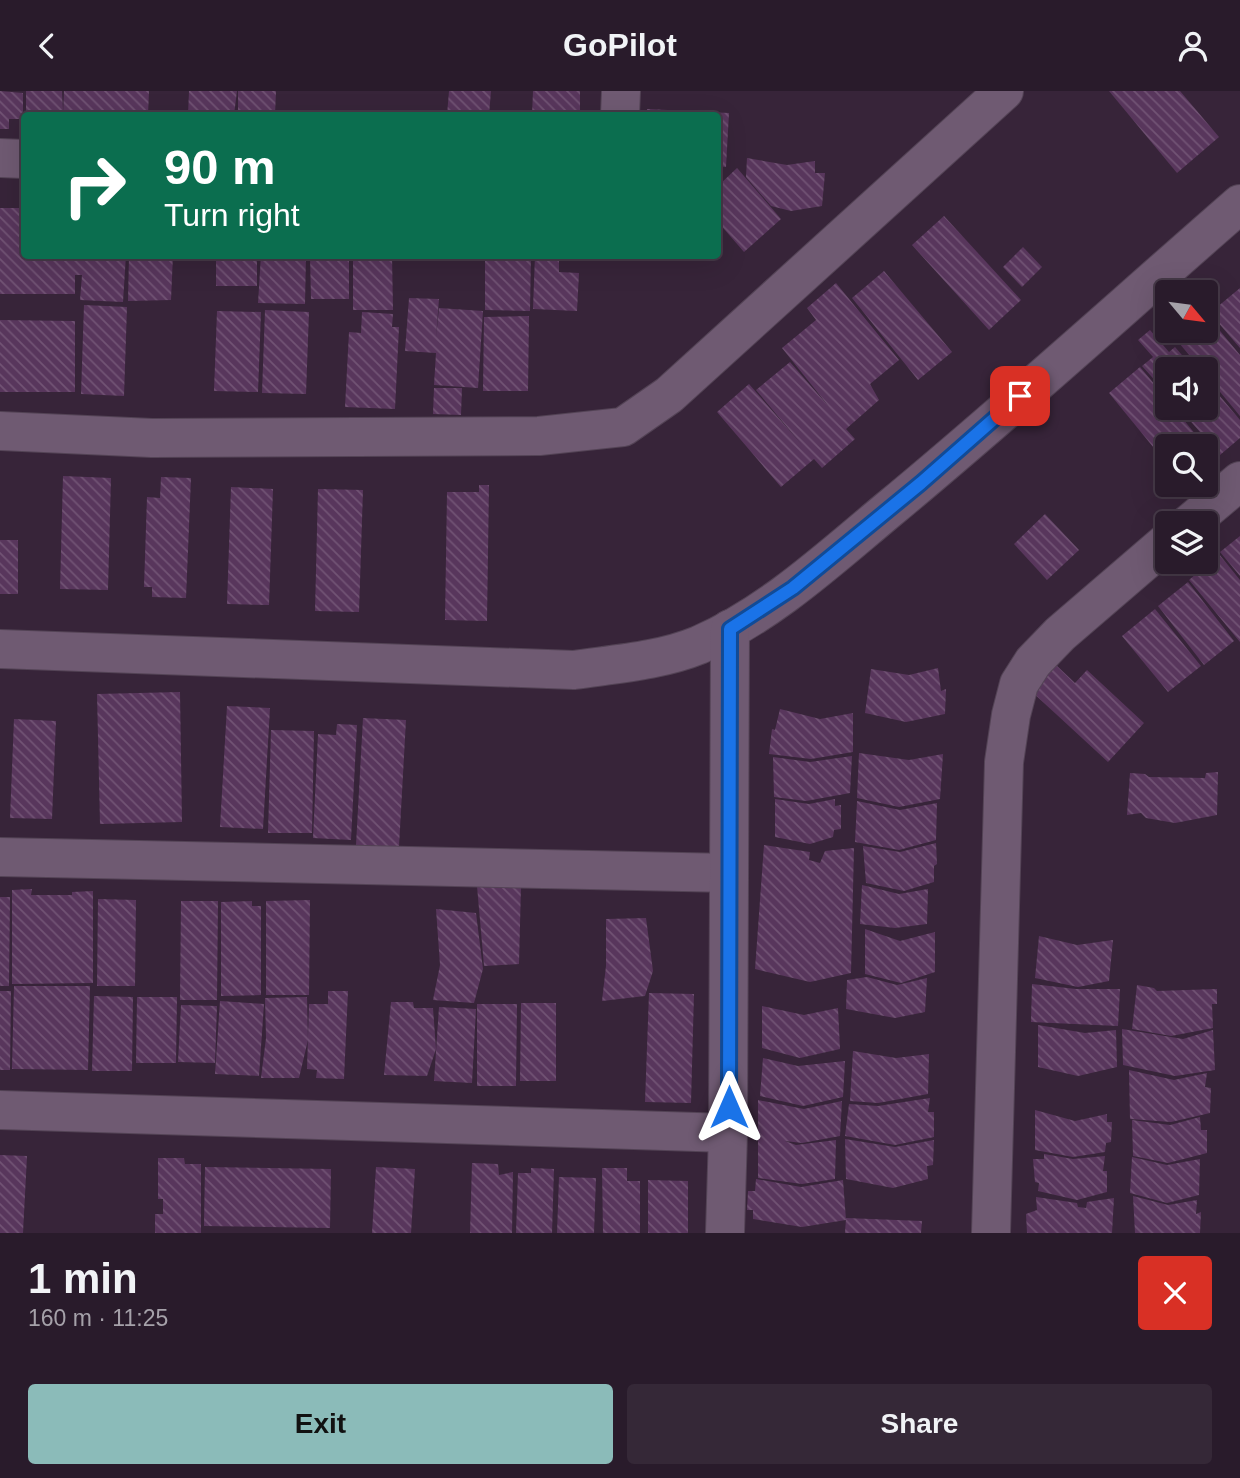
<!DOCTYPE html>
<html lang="en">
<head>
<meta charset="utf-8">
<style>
  body { margin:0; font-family:Arial,sans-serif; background:#352837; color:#f1f3f6; height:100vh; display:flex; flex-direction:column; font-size:26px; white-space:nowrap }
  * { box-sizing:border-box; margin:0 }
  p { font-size:23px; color:#a5a1a9 }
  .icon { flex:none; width:38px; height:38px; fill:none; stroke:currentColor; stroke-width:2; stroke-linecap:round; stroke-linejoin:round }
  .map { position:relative; height:1142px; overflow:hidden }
  .panel { display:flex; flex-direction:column; background:#291b2b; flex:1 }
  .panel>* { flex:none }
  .top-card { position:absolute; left:21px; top:21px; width:700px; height:147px; border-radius:7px; box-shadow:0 7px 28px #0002,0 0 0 2px #453947; background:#0b6e4f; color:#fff; overflow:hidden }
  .needle { width:46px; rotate:119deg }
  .buttons { position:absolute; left:1155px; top:189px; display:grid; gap:14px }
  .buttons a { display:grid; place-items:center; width:63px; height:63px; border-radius:7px; background:#291b2b; box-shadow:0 7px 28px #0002,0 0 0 2px #453947; font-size:35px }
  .pin { position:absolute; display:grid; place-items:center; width:60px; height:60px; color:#fff; margin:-30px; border-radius:14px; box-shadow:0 4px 10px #0006 }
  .me { position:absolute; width:77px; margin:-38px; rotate:0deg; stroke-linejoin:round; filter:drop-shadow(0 0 5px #0008) }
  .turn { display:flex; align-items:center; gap:24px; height:147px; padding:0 28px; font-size:32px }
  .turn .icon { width:91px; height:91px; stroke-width:2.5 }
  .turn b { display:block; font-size:49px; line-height:60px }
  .round { display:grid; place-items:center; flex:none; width:74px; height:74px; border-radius:7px; background:#352837 }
  .head { display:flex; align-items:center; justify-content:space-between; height:119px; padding:0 28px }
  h1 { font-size:42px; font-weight:700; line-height:52px }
  .cta { display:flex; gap:14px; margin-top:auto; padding:14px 28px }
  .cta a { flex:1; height:80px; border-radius:7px; background:#8bbbb9; color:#111; font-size:28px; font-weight:700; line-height:80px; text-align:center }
  .cta a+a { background:#352837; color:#f1f3f6 }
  header { display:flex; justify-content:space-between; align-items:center; height:91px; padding:0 28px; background:#291b2b; font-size:32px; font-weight:700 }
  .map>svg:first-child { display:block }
</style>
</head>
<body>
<header><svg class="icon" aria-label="back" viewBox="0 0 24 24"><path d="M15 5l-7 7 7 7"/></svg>GoPilot<svg class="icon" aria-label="person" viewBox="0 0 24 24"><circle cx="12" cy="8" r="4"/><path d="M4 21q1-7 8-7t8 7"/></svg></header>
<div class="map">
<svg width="1240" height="1142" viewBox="0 0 1240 1142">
  <defs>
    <pattern id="building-back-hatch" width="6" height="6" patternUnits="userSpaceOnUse" patternTransform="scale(1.75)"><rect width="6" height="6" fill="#58365c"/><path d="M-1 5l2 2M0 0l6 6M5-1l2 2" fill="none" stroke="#715374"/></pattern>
  </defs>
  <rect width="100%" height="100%" fill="#372439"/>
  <g fill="url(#building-back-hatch)">
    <path d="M0,0L23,2V28H9V38H0Z"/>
    <path d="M26,0H62L63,20L26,21Z"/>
    <path d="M64,0H149L148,24H63Z"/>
    <path d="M189,0H237L234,24H188Z"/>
    <path d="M238,0H276L275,24H238Z"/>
    <path d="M449,0H491L489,24H447Z"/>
    <path d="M533,0H580V24H532Z"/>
    <path d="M1109,0H1180L1219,46L1177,82Z"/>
    <path d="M647,18L729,22L726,76L718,75V24H647Z"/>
    <path d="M747,67L787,74L815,70V82H825L822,115L791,120L771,115L746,86Z"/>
    <path d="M737,77L781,128L744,161L718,131V95Z"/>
    <path d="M0,117H24V164H126L123,211L80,209L82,184H75V203H0Z"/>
    <path d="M944,125L1021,209L989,239L912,154Z"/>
    <path d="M1023,156L1042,176L1022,196L1003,176Z"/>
    <path d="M129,164H173L171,209L128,210Z"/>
    <rect x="216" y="164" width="41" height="31"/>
    <path d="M261,164H306L305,213L258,212Z"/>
    <path d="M310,164H349V208H311Z"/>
    <path d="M353,164H392L393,219H353Z"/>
    <path d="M485,164H531L530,220L485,219Z"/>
    <path d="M535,164H559V181L579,182L577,220L533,218Z"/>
    <path d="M884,180L952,261L918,289L852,207Z"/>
    <path d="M836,192L899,269L870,293L879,309L846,338L855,348L822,377L814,368L781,396L717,321L749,293L803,355L756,299L790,271L830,317L782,257L816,229L807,217Z"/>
    <path d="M1240,197V257L1210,222Z"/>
    <path d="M409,207L439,208L436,247L439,217L483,220L478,297L434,294L436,262L405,260Z"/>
    <path d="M84,214L127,216L124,305L81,303Z"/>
    <path d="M265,219L309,221L306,303L262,302Z"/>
    <path d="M217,220L261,221L258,301L214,300Z"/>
    <path d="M362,221L393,223L392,236H399L395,318L345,316L349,241L361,242Z"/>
    <path d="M1206,223L1240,264V325L1206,284V278H1201L1174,246L1181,240H1206Z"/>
    <path d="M529,225L528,300H483L484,226Z"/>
    <path d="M0,229L75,230V301H0Z"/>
    <path d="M1150,239L1169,261L1175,256L1194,278H1167V303L1142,275L1153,266L1138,249Z"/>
    <path d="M1140,276L1167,308V317H1174L1205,355H1167V373L1109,302Z"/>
    <path d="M434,297H462L461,324L433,323Z"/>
    <path d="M1219,304L1240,329V347L1220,364L1179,317H1206V305L1211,311Z"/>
    <path d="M63,385L111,387L108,499L60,498Z"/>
    <path d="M161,386L191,387L186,507L152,506V496H144L147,406L160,407Z"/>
    <path d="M479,394H489L487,530L445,529L447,401H479Z"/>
    <path d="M231,396L273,398L269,514L227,513Z"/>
    <path d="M318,398L363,399L359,521L315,520Z"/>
    <path d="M1045,423L1079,459L1047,489L1014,453Z"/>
    <path d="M1240,445V485L1220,461Z"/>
    <rect x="0" y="449" width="18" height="54"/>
    <path d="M1219,463L1240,489V551L1189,489Z"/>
    <path d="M1188,491L1234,550L1204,574L1158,515Z"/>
    <path d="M1155,518L1201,575L1168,601L1122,545Z"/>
    <path d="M1055,573L1075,592L1087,579L1144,632L1108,671L1031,600Z"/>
    <path d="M938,577L941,600L946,598L945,623L906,631L865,622L871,578L909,584Z"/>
    <path d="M180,601L182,731L100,733L97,603Z"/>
    <path d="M227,615L270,617L263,738L220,736Z"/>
    <path d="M780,618L820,628L853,622V661L811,668L769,663L772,638L775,639Z"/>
    <path d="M363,627L406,629L399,756L356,754Z"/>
    <path d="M14,628L56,630L52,728L10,727Z"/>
    <path d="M337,633L357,634L351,749L313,747L318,643L336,644Z"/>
    <path d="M271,639L314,640L312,742H268Z"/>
    <path d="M859,662L909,669L943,663L940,708L899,716L857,707Z"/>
    <path d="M852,665L850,702L806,710L774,706L773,666L810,671Z"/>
    <path d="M1218,681L1217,724L1175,732L1146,727L1141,722L1127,724L1130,682L1145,683L1149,686L1205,687L1206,682Z"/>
    <path d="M775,708L809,713L835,708V715L841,714V738L834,739L833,746L810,753L775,746Z"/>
    <path d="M857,710L900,719L937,712L936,749L899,759L855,751Z"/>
    <path d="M936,752L937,773L934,775V791L904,800L866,792L863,755L900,761Z"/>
    <path d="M764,754L810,761L809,769L820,772L825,760L854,757L851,882L810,891L755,878Z"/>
    <path d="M862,794L899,803L928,798L927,833L895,837L860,833Z"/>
    <path d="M477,795H521L519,873L484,875Z"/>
    <path d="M32,798L31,804H72V801L93,800V892L12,893V799Z"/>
    <path d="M0,806H10L9,895H0Z"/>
    <path d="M98,808L136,809L135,895H97Z"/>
    <path d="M310,809L309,904H266V810Z"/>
    <path d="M181,810H218L217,909H180Z"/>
    <path d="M252,810V815H261V904L221,905V811Z"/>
    <path d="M436,818L476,822L483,878L474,912L433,909L440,874Z"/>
    <path d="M646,827L653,880L645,905L602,910L606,875V828Z"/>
    <path d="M865,838L900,850L935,841V881L901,892L865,883Z"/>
    <path d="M1039,845L1077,854L1113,849L1109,890L1078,896L1035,887Z"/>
    <path d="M867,886L897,894L927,887L925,921L895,927L846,918L847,889Z"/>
    <path d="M1032,893L1076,898H1120L1118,935L1031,931Z"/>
    <path d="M1137,894L1154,897L1157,900L1217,898V913H1212L1213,937L1171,945L1132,938Z"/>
    <path d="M14,895H90L88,979L12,978Z"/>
    <path d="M0,900H11L10,979H0Z"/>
    <path d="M328,900H348L344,988L316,987L317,979L307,978L309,913H328Z"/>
    <path d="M649,902L694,903L691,1012L645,1011Z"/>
    <path d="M94,905L133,906L132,980H92Z"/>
    <path d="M137,906H177L176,972H136Z"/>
    <path d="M307,906L308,949L299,987H261L266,947L265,907Z"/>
    <path d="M220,910L264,913L259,985L215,983Z"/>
    <path d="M391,911H413L414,917H433L436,958L427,985L384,984Z"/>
    <path d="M521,912H556V990H520Z"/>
    <path d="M477,913H517L516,995H477Z"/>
    <path d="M181,914L217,915L215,972L178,971Z"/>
    <path d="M762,915L804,924L838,917L840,958L800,967L762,957Z"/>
    <path d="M439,916L476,918L472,992L434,990Z"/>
    <path d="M1038,934L1085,942L1116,939L1117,976L1078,985L1038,976Z"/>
    <path d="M1122,938L1183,948L1213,939L1215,979L1175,985L1123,974Z"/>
    <path d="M853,960L896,967L929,963L928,1003L878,1012L850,1010Z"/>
    <path d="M763,967L798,975L845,970L843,1006L803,1015L760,1005Z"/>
    <path d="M1129,979L1174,989L1207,982L1205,996L1211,997L1210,1022L1171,1031L1130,1028Z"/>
    <path d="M930,1007L928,1021H934V1046L895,1054L845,1045L849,1013L878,1015Z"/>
    <path d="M758,1009L804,1018L842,1010L840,1045L802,1052L785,1050L796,1054L836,1049L835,1088L802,1093L758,1087Z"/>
    <path d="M1035,1019L1075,1030L1107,1023V1031H1112L1111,1051L1106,1052L1105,1061L1073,1066L1035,1059Z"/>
    <path d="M1200,1026L1201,1039H1207V1062L1168,1072L1133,1065L1132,1029L1170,1034Z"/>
    <path d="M845,1048L895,1056L934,1049L933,1074L927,1075L928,1088L893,1097L846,1088Z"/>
    <path d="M1044,1063L1073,1068L1105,1065L1103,1080H1107V1101L1077,1109L1038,1100L1039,1092L1035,1091L1033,1068H1044Z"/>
    <path d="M0,1064L27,1065L23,1142H0Z"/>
    <path d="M1132,1066L1167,1074L1200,1068L1199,1104L1167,1112L1130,1102Z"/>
    <path d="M158,1067H184L185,1073H201V1142H155V1123H163V1108H158Z"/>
    <path d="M472,1072L498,1073L499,1084L513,1081L512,1142H470Z"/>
    <path d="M205,1076L331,1078L330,1137L204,1135Z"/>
    <path d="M376,1076L415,1078L411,1142H372Z"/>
    <path d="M531,1077L554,1078L552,1142H516L518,1082H531Z"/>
    <path d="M602,1077H627V1090H640V1142H603Z"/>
    <path d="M559,1086L596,1087L594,1142H557Z"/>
    <path d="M756,1088L801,1096L843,1089L846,1129L802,1136L753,1128V1119H747L748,1100H755Z"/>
    <path d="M648,1089L688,1090V1142H648Z"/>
    <path d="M1133,1105L1168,1114L1197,1109L1196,1123L1201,1121L1200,1142H1135Z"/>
    <path d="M1036,1106L1077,1112L1078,1116L1086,1117L1087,1111L1114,1107L1112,1142H1027L1026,1123L1037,1119Z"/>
    <path d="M846,1127L922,1130L921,1142H845Z"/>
  </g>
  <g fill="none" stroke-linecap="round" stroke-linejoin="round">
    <g stroke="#534355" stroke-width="40">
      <g id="street">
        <path d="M620,24L621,0"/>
        <path d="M0,67L24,68"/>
        <path d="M0,340L152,347L539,345L623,336L669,304L1004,0"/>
        <path d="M1190,432L1240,390"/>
        <path d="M0,558L574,579C615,573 660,570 699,554C770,523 829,468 888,419C1008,320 1123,215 1240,113"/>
        <path d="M0,766L729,782"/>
        <path d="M0,1019L728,1042"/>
        <path d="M725,1142L728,1042L730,538"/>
        <path d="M991,1142L1004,671L1011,624L1019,593L1033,571L1060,543L1167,451"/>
      </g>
    </g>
    <use href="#street" stroke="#6f5a72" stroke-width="38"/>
  </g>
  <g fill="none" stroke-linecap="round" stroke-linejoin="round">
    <g stroke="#114b97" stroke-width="18">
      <path id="route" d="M729,1016L730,538L793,497L921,392L1020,305"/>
    </g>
    <use href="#route" stroke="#1a73e8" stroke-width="12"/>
  </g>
</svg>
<div class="buttons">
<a><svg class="needle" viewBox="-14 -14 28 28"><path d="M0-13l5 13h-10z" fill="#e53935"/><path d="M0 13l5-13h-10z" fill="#a5a1a9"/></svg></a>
<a><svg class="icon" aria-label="sound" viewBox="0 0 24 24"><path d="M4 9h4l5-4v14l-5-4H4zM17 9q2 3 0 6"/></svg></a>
<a><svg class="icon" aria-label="search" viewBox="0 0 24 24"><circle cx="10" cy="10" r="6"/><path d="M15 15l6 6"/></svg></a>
<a><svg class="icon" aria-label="layers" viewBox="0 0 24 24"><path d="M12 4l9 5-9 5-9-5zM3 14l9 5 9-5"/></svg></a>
</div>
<div class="pin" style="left:1020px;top:305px;background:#d93025"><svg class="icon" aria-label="arrive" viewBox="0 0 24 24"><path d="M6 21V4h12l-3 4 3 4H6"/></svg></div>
<svg class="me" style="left:729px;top:1016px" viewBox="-20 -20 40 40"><path d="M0-17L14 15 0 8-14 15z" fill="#1a73e8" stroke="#fff" stroke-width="4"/></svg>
<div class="top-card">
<div class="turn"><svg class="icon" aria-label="right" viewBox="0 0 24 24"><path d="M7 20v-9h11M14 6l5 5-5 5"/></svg><div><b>90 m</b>Turn right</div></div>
</div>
</div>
<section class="panel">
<div class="head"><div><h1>1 min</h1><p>160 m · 11:25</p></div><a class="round" style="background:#d93025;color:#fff"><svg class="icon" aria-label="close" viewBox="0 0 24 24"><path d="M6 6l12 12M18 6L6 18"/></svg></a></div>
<div class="cta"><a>Exit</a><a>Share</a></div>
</section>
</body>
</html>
